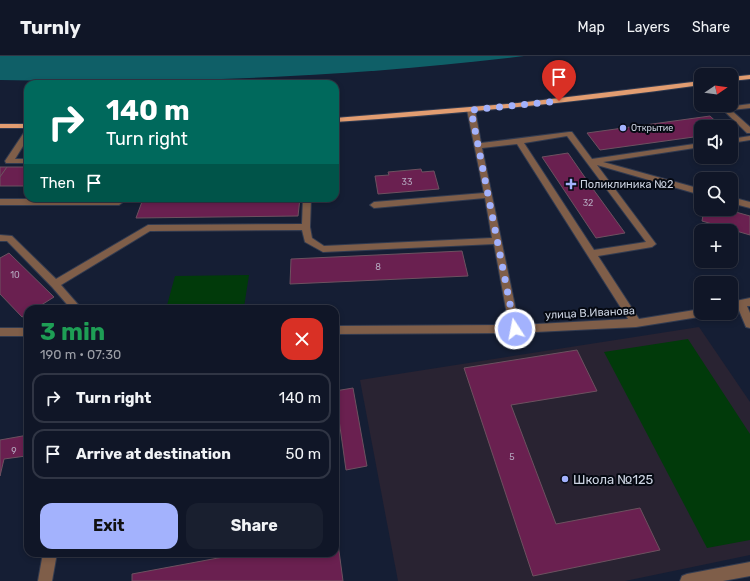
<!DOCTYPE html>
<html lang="en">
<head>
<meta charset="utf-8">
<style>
  body { margin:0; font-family:Rubik,sans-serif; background:#191f2f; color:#f1f3f6; height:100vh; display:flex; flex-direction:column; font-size:15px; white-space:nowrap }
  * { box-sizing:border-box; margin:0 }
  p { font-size:13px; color:#9c9fa7 }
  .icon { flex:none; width:22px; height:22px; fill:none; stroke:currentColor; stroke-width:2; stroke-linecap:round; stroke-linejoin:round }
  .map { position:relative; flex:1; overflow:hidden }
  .sheet { position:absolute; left:24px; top:249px; width:315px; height:252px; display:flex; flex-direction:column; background:#101627; border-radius:12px; box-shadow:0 2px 6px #0003,0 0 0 1px #303544 }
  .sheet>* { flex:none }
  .top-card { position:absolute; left:24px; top:24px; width:315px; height:122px; border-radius:12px; box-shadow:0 2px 6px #0003,0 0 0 1px #303544; background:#00695c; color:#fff; overflow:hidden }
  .needle { width:26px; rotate:77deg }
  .fabs { position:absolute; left:694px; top:12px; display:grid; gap:8px }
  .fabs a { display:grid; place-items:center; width:44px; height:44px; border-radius:8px; background:#101627; box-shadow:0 2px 6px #0003,0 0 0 1px #303544; font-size:20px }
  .pin { position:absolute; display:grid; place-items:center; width:34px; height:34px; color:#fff; margin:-41px -17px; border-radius:50% 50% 50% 0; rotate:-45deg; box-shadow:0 0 4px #0007 }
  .pin .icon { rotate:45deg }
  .me { position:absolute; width:44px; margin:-22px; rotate:349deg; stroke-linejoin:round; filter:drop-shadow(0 0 3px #0008) }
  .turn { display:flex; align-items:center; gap:14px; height:84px; padding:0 16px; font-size:18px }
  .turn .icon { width:52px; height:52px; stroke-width:2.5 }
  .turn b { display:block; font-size:28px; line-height:34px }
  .then { display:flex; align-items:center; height:38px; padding:0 16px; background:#0003; gap:8px; font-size:15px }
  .round { display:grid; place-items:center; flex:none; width:42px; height:42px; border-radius:12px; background:#191f2f }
  .head { display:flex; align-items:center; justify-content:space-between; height:68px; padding:0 16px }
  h1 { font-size:24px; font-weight:700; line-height:30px; color:#1e9e55 }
  .cta { display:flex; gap:8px; margin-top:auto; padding:8px 16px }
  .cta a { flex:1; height:46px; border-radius:12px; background:#a3b2fd; color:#111; font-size:16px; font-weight:700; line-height:46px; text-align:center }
  .cta a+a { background:#191f2f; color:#f1f3f6 }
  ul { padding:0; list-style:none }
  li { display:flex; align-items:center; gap:12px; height:50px; margin:0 8px 6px; padding:0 8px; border:2px solid #303544; border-radius:12px }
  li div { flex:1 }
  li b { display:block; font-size:15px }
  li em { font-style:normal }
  header { display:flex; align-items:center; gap:24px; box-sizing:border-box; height:56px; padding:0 20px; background:#101627; border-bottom:1px solid #303544 }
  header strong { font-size:19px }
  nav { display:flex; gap:22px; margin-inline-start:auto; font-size:14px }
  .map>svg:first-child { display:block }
</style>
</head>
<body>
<header>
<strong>Turnly</strong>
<nav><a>Map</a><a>Layers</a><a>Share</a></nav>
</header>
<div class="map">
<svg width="750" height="525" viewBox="0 0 750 525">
  <rect width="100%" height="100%" fill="#151e34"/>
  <path fill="#292332" d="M699,271L750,346V499L625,525H398L360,324Z"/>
  <g fill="#013a0a">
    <path d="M249,219L244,251L166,253L175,220Z"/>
    <path d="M688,283L750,378V484L707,492L604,296Z"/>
  </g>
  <path fill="#0f5f67" d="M0,0H524C350,21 175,28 0,24Z"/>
  <g fill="#6a2050" stroke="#6d5160">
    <path d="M710,60L722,71H701V80L600,94L587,77Z"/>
    <path d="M568,97L593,133L625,177L596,182L542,101Z"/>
    <path d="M0,111H7L0,121Z"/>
    <path d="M7,111H28V130H0V121Z"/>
    <path d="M421,113L422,116L434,115L439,133L378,138L375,120L389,119L388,116Z"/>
    <path d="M171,142H300L298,160L136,162L143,143Z"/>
    <path d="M704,153H725L750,160V179L702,165Z"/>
    <path d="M462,195L468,220L290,228L291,203Z"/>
    <path d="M9,197L54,241L35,253H28V258L22,261L0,238V202Z"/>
    <path d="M577,294L597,335L511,349L556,468L640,452L660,494L533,520L464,312Z"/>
    <path d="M353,332L367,410L346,414L335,335Z"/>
    <path d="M28,379L26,400L4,403L0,420V384Z"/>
    <path d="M335,480H337L343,525H132V518L245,497H335Z"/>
  </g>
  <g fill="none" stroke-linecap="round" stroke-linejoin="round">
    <g stroke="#323b50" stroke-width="2">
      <g id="minor">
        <path d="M750,48V52L731,54L750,71V77H747L718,49H725L727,51Z"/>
        <path d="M471,52L475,54L481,87L569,76H572L592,103L701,87V91L603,106L701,133V139L597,109L656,188L652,191L598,200L639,263L701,253V257H706L705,260L636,271L515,277L335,278V270L509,269L494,188L323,196L305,186L302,174L150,175L61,229L82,253H71L52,231L7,185H0V179L12,180L56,223L148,169L302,168L303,142H311L310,171L312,182L324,190L492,182L485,142L374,152L370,149L374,146L484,137L467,54ZM567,80L646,186L594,194L524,87ZM517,88L628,263L519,269L482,92Z"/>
        <path d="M25,75H28V82L15,103H28V107H6L5,105Z"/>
        <path d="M750,80V84L731,87V83Z"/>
        <path d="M731,141L750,146V152L731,147Z"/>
        <path d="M0,143H119L123,146L119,149H0Z"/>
        <path d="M750,242V250H747L750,257V272L746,271L738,252L731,254V246Z"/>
        <rect x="0" y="272" width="28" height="8"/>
        <path d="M43,497H57L52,525H38Z"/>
        <path d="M750,506V520L723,525H680L682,520L687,518Z"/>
      </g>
    </g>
    <g stroke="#323b50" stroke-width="2">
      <g id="major">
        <path d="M750,19V23L731,25V21Z"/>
        <path d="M701,25V29C579,46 458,58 335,66V62L518,47Z"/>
        <rect x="0" y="68" width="28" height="4"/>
      </g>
    </g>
    <use href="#minor" fill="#7f5e49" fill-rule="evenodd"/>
    <use href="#major" fill="#e29d71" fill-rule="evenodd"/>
  </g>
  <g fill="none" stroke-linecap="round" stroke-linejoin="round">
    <path stroke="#a3b2fd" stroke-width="7" stroke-dasharray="0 12.6" d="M515,273L471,54L559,45"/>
  </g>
  <g fill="#a3b2fd" stroke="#050912" stroke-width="1.5">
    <circle cx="623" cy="72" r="4"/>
    <path d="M569 122h4v4h4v4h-4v4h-4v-4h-4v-4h4z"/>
    <circle cx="565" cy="423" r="4"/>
  </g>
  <g text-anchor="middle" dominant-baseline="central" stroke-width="4" stroke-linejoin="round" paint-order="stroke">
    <g font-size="9" fill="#cdd4e2" stroke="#050912" text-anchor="start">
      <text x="631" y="72">Открытие</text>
    </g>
    <g font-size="9" fill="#b4a7be">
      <text x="407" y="126">33</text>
      <text x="588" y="147">32</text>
      <text x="378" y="211">8</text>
      <text x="15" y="219">10</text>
      <text x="14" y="395">9</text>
      <text x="512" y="401">5</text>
    </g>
    <g font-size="11" fill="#cdd4e2" stroke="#050912" text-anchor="start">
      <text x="580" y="128">Поликлиника №2</text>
    </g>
    <g font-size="11" fill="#cdd4e2" stroke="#050912">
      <text transform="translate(590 257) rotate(-3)">улица В.Иванова</text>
    </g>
    <g font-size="13" fill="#cdd4e2" stroke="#050912" text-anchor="start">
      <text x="573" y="423">Школа №125</text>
    </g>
  </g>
</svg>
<div class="fabs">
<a><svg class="needle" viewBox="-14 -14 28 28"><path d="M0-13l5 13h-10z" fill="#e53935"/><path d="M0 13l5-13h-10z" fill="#9c9fa7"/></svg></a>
<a><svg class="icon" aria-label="sound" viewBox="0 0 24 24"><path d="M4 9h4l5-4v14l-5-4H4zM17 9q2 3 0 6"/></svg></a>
<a><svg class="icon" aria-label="search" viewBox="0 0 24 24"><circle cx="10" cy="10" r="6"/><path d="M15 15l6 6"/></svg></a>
<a>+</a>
<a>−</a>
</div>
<div class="pin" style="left:559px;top:45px;background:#d93025"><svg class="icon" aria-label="arrive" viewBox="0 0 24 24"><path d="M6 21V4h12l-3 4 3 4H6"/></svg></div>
<svg class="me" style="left:515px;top:273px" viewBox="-20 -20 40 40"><circle r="17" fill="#a3b2fd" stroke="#fff" stroke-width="3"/><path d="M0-11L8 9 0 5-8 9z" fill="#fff"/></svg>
<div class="top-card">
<div class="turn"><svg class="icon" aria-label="right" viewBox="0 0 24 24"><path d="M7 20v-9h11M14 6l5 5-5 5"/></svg><div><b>140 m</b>Turn right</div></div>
<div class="then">Then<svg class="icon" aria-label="arrive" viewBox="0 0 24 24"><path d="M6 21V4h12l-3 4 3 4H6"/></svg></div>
</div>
<section class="sheet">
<div class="head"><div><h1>3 min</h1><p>190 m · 07:30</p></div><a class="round" style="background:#d93025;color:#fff"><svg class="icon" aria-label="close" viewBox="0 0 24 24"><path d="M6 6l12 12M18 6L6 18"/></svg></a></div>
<ul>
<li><svg class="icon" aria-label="right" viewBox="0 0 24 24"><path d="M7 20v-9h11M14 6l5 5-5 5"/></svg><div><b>Turn right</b></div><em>140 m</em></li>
<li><svg class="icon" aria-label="arrive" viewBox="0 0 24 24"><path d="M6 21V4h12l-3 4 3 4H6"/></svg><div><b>Arrive at destination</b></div><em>50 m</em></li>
</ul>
<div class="cta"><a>Exit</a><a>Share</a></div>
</section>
</div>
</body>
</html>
